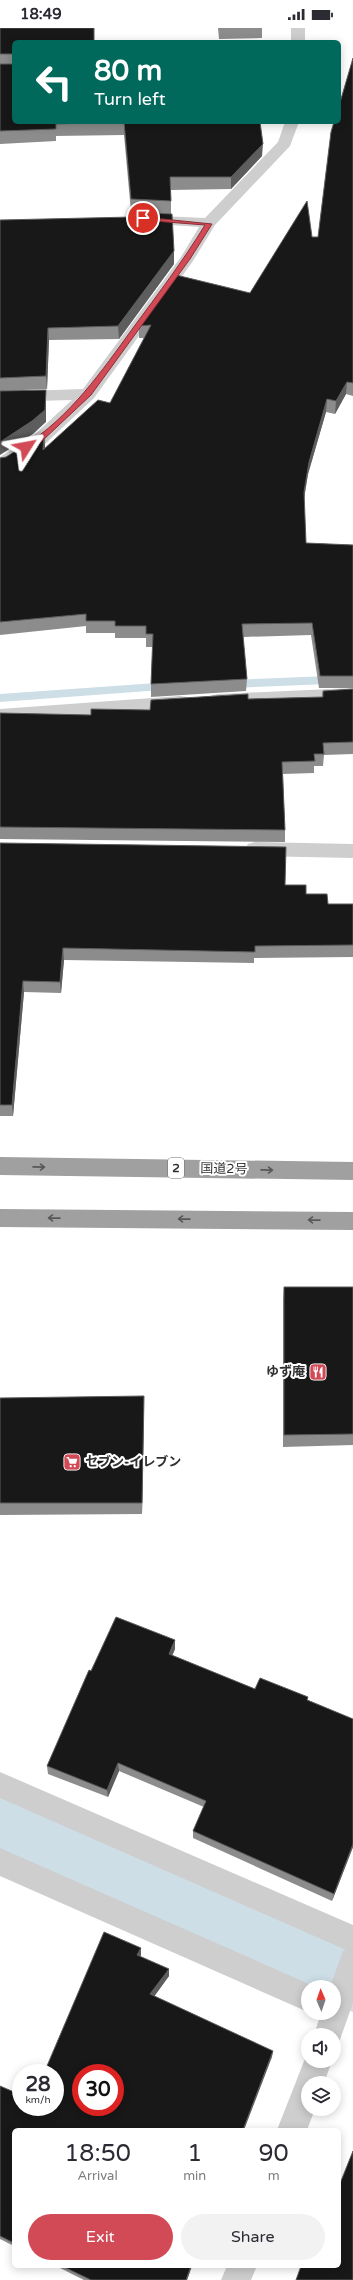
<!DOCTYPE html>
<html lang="en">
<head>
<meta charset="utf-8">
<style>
  body { margin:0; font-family:"Varela Round","Noto Sans JP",sans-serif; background:#f2f2f3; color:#2b2b33; height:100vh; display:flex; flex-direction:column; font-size:15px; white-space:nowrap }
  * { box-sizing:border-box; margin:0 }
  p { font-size:13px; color:#7c7c81 }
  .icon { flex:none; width:22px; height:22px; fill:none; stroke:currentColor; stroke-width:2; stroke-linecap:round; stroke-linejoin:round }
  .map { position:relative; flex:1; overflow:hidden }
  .side { position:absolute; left:12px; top:2100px; width:329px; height:140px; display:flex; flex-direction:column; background:#fff; border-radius:6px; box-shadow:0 2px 10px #0003 }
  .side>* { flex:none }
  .banner { position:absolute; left:12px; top:12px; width:329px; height:84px; border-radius:6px; box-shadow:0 2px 10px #0003; background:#00695c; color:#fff; overflow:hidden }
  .needle { width:26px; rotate:358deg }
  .tools { position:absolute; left:301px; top:1952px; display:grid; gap:8px }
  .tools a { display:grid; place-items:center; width:40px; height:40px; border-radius:50%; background:#fff; box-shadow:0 2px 10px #0003; font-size:20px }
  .speed { position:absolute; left:12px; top:2036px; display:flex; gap:8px; font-size:20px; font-weight:700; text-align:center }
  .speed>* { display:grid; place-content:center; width:52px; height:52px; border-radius:50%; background:#fff; box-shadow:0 2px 10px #0003; line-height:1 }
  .speed small { font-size:10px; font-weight:400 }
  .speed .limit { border:6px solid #d22; background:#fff; color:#111 }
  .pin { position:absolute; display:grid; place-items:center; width:34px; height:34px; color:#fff; margin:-17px; border:2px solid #fff; border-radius:50%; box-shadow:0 1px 4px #0007 }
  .me { position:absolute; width:44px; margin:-22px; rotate:56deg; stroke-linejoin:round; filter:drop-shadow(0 0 3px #0008) }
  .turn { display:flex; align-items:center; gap:14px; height:84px; padding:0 16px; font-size:18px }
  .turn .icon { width:52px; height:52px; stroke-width:2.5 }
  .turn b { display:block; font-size:28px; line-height:34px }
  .eta { display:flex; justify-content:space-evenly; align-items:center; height:68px; text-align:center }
  .eta b { font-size:24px; font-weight:600; line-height:28px }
  .primary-button { display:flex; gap:8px; margin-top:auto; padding:8px 16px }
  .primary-button a { flex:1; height:46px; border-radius:24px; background:#d14a56; color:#fff; font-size:16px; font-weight:600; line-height:46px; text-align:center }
  .primary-button a+a { background:#f2f2f3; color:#2b2b33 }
  .status { display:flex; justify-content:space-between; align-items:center; height:28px; padding:0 20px; background:#fff; direction:ltr }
  .status svg { height:11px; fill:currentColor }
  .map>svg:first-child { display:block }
</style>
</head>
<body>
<div class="status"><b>18:49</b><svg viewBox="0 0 49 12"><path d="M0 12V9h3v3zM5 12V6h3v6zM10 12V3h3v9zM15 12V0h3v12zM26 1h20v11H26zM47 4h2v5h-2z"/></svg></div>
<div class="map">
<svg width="353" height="2252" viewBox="0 0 353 2252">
  <rect width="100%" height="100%" fill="#fff"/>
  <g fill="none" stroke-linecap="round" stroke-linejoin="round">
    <g fill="#cddee7" fill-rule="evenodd">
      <path d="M353,647V655L228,660L222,656L228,652Z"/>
      <path d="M171,654L177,658L175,661L0,674V666Z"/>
    </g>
    <path fill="#cddee7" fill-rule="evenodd" d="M0,1767L353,1921V1984L334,1976V1959H308V1965L0,1828Z"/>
    <g fill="#cecece" fill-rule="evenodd">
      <rect x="291" y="0" width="14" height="14"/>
      <path d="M285,94H299L290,118L215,197L193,233L94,370L46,415L6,440L0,441V429L34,407L72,372L0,374V364L83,361L181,229L199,199L143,195L138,193L135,190L138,187L205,190L278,114Z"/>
      <path d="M353,660V672L219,678L212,677L210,672L212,667L219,666Z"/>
      <path d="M180,668L187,669L189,674L187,679L0,695V681Z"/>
      <path d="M255,814L353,816V830L255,828L248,826L245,821L248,816Z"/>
      <path d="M0,1744L353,1897V1975L338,2017L334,2019V2007H314L321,1985H334V1959H330L343,1923L346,1922L0,1770Z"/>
      <path d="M0,1820L316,1959H308V1984L0,1848Z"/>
      <path d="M308,2023V2033H332L324,2055H308V2081H315L307,2102H277Z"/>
      <path d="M227,2238H257L251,2252H221Z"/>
    </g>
    <g fill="#a0a0a0" fill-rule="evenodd">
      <path d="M0,1129L353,1134V1152L0,1147Z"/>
      <path d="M0,1181L353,1184V1202L0,1199Z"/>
    </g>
  </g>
  <g fill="#8c8c8c">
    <path d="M0,0L14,14L260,94L262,128L231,161L171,162V186L131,184L124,107L56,108V113L0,116Z"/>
    <path d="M218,0H262V10L219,11Z"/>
    <path d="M353,30V368L346,366L335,386L326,384L308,446L304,470L306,515L353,517V660H319L311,607L243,609L247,651L246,663L151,669V656L153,619H146V610H115V605H86V598L0,607V430L6,429L44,405L45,421L110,375L144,310H139V298L250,265L312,209H318Z"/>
    <path d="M0,192L174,223V236L119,311L49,312L47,361L0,363Z"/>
    <path d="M353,661V726L324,727L323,738H314V745L283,746L285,802V814L0,811V685L91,687L150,682L248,671L322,669L323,663Z"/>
    <path d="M0,815L285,857L306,866L328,876H353V929L254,930V935L64,932L61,965L24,964L13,1088H0Z"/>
    <path d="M284,1259H353V1417L283,1419V1271Z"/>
    <path d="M0,1370L144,1380L142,1486L0,1487Z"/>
    <path d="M175,1621L172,1628L255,1661L308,1672L353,1691V1819L332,1873L193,1810V1803L204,1779L119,1743L108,1769L48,1746L47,1738L91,1643Z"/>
    <path d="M141,1920V1927L140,1928L169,1948L154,1968L272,2029L14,2102V2218L0,2211V2058L21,2079H55Z"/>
    <path d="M56,2238H192L187,2252H84Z"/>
  </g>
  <g fill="#5d5d5d">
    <path d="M263,116L262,128L231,161V149Z"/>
    <path d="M174,223V236L119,311L118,298Z"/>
    <path d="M48,300L49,312L47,361L46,348Z"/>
    <path d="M347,354L346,366L335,386L336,373Z"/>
    <path d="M46,362V394L33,406L0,427V414Z"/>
    <path d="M327,371L326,384L308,446L303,477L304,464L309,434Z"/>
    <path d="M44,405L45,418L44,435L43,422Z"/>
    <path d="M63,920L64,932L61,965L60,954Z"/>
    <path d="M23,953L24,964L13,1088L12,1077Z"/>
    <path d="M144,1368V1380L142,1486V1475Z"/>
    <path d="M175,1612V1621L169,1635V1626Z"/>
    <path d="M118,1735L119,1743L108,1769L107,1762Z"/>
    <path d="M353,1816V1819L332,1873L334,1866Z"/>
    <path d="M141,1920V1927L138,1934L137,1927Z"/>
    <path d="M169,1941V1948L151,1973L150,1966Z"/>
    <path d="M273,2023L272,2029L244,2102H243Z"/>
    <path d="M191,2238H192L187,2252H186Z"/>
  </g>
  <g fill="#181818" stroke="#5d5d5d" fill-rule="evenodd">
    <path d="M0,0H94V14H14V26H0Z"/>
    <path d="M353,30V355L347,354L336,373L327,371L309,434L304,464L306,515L353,517V648H320L312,595L242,596L247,651L151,656L153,606H146V598H115V593H86V586L0,594V430L6,429L44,405L43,422L98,372L110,375L151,297L139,298L176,247L250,265L307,173L312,209H318L331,104L334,94H339V78Z"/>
    <path d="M0,36H14V94H260L263,116L231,149H170L171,173L131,171L124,94L56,96V101L0,103Z"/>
    <path d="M132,184L172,186L174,223L118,298L48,300L46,348L0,350V192L132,189Z"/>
    <path d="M46,362L45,382L32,393L0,414V363Z"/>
    <path d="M353,661V714L323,715L324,726H314L315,733L282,734L285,802L0,799V685L91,687V681L150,682L151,672L248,666V671L323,669V663Z"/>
    <path d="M0,815L286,819L285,857H306V866H327L328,876H353V917L255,918V924L63,920L60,954L23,953L12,1077H0Z"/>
    <path d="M284,1259H353V1406L284,1407Z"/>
    <path d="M144,1368L142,1475H0V1370Z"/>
    <path d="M116,1589L175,1612L169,1626L255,1661L260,1650L308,1669L307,1672L353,1691V1816L334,1866L193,1803L206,1773L118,1735L107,1762L47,1738L89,1642L91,1643Z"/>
    <path d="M104,1904L141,1920L137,1927L169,1941L150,1966L273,2023L243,2102H14V2215L0,2208V2058L21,2067V2079H55V2045H44ZM81,2045H115V2079H81Z"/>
    <path d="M353,2123V2252H296L301,2238H339V2158Z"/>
    <path d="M62,2238H191L186,2252H91Z"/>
  </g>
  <defs><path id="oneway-shaft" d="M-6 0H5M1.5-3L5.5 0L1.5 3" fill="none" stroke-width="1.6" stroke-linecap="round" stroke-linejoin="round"/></defs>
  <g stroke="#585858">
    <use href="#oneway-shaft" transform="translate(39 1139) rotate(1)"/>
    <use href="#oneway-shaft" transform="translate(267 1142) rotate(1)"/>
    <use href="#oneway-shaft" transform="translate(54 1190) rotate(-179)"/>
    <use href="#oneway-shaft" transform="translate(184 1191) rotate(-179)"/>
    <use href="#oneway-shaft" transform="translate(314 1192) rotate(-179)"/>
  </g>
  <path fill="#d14a56" stroke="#883038" d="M143,189L212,196L190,231L91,367L42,413L29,421H24V418C70,389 102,343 133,300C158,266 183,233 205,197L141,192Z"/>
  <defs>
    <g id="restaurant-square" transform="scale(0.9)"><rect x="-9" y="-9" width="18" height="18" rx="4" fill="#d14a56" stroke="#fff"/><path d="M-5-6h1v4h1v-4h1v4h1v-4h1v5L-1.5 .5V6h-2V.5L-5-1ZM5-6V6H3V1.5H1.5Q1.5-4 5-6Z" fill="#fff"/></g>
    <g id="supermarket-square" transform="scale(0.9)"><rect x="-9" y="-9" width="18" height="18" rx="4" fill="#d14a56" stroke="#fff"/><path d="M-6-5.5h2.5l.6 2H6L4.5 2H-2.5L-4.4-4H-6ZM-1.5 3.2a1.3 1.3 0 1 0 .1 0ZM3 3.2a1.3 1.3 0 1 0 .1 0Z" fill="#fff"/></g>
  </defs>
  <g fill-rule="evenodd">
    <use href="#restaurant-square" x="318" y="1344"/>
    <use href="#supermarket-square" x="72" y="1434"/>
  </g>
  <g text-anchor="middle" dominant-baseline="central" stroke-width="4" stroke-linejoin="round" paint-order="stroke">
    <rect fill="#fff" stroke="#6f6f6f" stroke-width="1" x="168" y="1130" width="16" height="20" rx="3"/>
    <g font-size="12" font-weight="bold" fill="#313131">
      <text x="176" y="1140">2</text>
    </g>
    <g font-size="13" fill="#313131" stroke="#fff">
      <text transform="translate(224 1141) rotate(1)">国道2号</text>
    </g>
    <g font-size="13" font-weight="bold" fill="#313131" stroke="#fff" text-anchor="end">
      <text x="305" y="1344">ゆず庵</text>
      <text x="85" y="1434" text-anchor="start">セブン-イレブン</text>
    </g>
  </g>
</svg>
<div class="tools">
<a><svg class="needle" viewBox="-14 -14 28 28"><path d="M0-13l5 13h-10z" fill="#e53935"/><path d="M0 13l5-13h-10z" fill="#7c7c81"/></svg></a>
<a><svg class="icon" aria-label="sound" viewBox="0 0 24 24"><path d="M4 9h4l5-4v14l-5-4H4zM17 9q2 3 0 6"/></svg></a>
<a><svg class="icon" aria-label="layers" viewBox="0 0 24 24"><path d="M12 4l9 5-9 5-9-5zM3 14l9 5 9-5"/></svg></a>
</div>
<div class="speed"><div>28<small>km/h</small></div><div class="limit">30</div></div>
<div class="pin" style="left:143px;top:190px;background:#d93025"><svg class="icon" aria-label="arrive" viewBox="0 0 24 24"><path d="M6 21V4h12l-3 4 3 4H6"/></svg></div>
<svg class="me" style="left:26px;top:419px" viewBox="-20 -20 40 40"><path d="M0-17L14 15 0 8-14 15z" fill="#d14a56" stroke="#fff" stroke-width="4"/></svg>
<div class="banner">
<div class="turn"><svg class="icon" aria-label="left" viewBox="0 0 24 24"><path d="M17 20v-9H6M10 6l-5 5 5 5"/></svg><div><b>80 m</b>Turn left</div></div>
</div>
<section class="side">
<div class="eta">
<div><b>18:50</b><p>Arrival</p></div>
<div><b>1</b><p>min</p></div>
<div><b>90</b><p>m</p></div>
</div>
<div class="primary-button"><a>Exit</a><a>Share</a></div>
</section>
</div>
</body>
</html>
